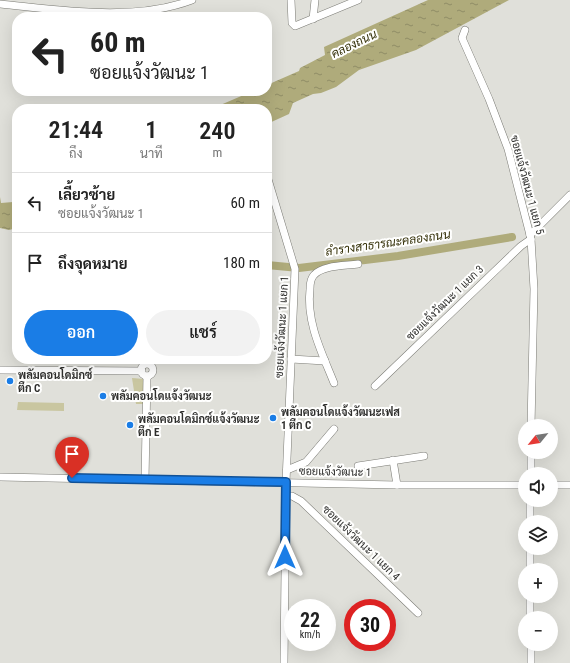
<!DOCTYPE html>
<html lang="th">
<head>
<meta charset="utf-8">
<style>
  body { margin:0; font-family:"Roboto Condensed",Sarabun,sans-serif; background:#f2f2f2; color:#222; height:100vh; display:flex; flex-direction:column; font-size:15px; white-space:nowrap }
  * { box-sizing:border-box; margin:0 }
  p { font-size:13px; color:#767676 }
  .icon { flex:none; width:22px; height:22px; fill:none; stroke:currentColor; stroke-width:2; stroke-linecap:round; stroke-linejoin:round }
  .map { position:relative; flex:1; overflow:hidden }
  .details { position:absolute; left:12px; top:104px; width:260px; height:260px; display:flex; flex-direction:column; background:#fff; border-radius:16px; box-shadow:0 4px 16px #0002 }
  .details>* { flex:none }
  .hud { position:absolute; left:12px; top:12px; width:260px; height:84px; border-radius:16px; box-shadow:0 4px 16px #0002; background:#fff; color:#222; overflow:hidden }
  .needle { width:26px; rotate:240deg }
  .buttons { position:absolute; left:518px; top:419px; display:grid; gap:8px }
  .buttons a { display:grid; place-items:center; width:40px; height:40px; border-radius:50%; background:#fff; box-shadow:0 4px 16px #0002; font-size:20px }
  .speed { position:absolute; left:284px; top:599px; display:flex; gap:8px; font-size:20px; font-weight:700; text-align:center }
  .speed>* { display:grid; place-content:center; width:52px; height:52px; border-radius:50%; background:#fff; box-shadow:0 4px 16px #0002; line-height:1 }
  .speed small { font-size:10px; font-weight:400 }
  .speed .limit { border:6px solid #d22; background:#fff; color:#111 }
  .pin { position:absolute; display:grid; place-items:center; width:34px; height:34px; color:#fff; margin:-41px -17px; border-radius:50% 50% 50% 0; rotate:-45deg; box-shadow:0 0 4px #0007 }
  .pin .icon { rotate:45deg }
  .me { position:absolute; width:44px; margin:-22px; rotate:0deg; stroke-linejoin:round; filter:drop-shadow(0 0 3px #0008) }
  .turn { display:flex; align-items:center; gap:14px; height:84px; padding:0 12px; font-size:18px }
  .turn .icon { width:52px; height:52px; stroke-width:2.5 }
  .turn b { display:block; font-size:28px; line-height:34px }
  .eta { display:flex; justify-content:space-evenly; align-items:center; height:68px; text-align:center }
  .eta b { font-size:24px; font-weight:600; line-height:28px }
  .cta { display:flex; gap:8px; margin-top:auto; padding:8px 12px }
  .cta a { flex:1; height:46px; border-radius:24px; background:#1a7de6; color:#fff; font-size:16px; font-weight:600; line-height:46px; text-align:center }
  .cta a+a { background:#f2f2f2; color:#222 }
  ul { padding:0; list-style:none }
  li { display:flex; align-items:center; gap:12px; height:60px; padding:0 12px; border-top:1px solid #e0e0e0 }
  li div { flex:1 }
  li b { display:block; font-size:15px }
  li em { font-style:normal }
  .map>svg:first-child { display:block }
</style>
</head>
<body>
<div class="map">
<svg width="570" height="663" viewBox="0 0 570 663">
  <defs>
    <pattern id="water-ripples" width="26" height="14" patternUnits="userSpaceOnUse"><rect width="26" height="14" fill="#afab7b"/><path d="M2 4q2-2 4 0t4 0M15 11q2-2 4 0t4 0" fill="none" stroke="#8f8c65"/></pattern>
  </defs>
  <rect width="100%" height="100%" fill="#e0e0da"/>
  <g fill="#c9c6a0">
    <path d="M132,378L144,379V404H136Z"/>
    <path d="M18,402L64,403V411L17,410Z"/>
  </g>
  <g fill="url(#water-ripples)">
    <path d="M428,0H509L416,50L359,70L336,87L321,93L313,94L293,103L289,114L267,124V109H211L253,91H267V85L299,71L300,68L325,55L324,47Z"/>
    <path d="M17,191V228L9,230L0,228V197L1,203L13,202L12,192Z"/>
  </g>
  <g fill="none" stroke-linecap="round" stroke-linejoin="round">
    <path stroke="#afab7b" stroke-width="8" d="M267,265L299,268L398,256L512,237"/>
    <g stroke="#7b7b75" stroke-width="8">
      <g id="street">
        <path d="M291,0L292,23L295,26L358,0"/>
        <path d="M0,4C61,10 134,22 192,0"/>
        <path d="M313,19L315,0"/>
        <path d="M465,30L462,38L489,99L508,149L531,239L534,289L531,426"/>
        <path d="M267,176L295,269L286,482L284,663"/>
        <path d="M530,235L570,195"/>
        <path d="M291,359L325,361"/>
        <circle cx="147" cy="370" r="6"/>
        <path d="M0,370L142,371"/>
        <path d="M334,383C322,353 306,322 310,289C310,285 310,279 314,275C323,265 345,266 358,264"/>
        <path d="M375,386L521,246L531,239"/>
        <path d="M393,460L397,485"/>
        <path d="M358,466L424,456"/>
        <path d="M287,470L306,462L334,429"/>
        <path d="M531,474V452"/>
        <path d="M0,477L397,485H525"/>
        <path d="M145,480L147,376"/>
        <path d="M551,485H570"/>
        <path d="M286,496H292L301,501L418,613"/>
        <path d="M530,522V500"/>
        <path d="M530,548V570"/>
        <path d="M530,596V618"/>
        <path d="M531,644V663"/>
      </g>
    </g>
    <use href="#street" stroke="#fff" stroke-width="7"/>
  </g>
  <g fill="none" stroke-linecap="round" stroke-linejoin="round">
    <g stroke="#115196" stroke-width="10">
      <path id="route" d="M72,478L286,482L285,557"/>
    </g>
    <use href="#route" stroke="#1a7de6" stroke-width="7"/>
  </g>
  <g fill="#1a7de6" stroke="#fffffe" stroke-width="1.5">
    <circle cx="10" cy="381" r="4"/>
    <circle cx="103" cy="396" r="4"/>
    <circle cx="273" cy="418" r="4"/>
    <circle cx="130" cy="425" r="4"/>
  </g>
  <g text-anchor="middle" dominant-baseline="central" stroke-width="4" stroke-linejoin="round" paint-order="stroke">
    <g font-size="11" fill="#2e2e2c" stroke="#fffffe">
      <text transform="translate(527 185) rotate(75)">ซอยแจ้งวัฒนะ 1 แยก 5</text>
      <text transform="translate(445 303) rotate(-44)">ซอยแจ้งวัฒนะ 1 แยก 3</text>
      <text transform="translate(282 327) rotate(-87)">ซอยแจ้งวัฒนะ 1 แยก 1</text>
      <text transform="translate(335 472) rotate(1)">ซอยแจ้งวัฒนะ 1</text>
      <text transform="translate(361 543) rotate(44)">ซอยแจ้งวัฒนะ 1 แยก 4</text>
    </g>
    <g font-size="11" font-weight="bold" fill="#2e2e2c" stroke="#fffffe" text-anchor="start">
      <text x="18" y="375">พลัมคอนโดมิกซ์<tspan x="18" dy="13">ตึก C</tspan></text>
      <text x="111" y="396">พลัมคอนโดแจ้งวัฒนะ</text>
      <text x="281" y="412">พลัมคอนโดแจ้งวัฒนะเฟส<tspan x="281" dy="13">1 ตึก C</tspan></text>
      <text x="138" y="419">พลัมคอนโดมิกซ์แจ้งวัฒนะ<tspan x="138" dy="13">ตึก E</tspan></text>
    </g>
    <g font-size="12" font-style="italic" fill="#353109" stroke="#fffffe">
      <text transform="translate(354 44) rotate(-26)">คลองถนน</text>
      <text transform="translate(388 243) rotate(-8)">ลำรางสาธารณะคลองถนน</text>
    </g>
  </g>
</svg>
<div class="buttons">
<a><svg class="needle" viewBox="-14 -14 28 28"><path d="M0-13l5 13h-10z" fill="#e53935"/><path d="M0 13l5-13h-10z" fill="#767676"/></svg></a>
<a><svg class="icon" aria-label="sound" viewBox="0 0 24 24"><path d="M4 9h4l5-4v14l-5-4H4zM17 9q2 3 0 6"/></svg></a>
<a><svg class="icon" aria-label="layers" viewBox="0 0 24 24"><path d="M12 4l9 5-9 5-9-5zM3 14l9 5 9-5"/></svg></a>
<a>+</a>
<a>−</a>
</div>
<div class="speed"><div>22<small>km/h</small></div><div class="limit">30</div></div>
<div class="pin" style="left:72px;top:478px;background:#d93025"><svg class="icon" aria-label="arrive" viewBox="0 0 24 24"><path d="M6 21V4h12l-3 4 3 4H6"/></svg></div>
<svg class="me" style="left:285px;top:557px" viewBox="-20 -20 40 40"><path d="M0-17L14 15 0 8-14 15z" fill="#1a7de6" stroke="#fff" stroke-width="4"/></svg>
<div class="hud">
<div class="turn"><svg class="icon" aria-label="left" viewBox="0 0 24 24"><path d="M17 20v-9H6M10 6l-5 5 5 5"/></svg><div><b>60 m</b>ซอยแจ้งวัฒนะ 1</div></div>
</div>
<section class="details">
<div class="eta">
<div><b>21:44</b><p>ถึง</p></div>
<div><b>1</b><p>นาที</p></div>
<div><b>240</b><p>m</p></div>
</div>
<ul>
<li><svg class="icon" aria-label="left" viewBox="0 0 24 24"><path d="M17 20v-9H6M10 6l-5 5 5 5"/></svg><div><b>เลี้ยวซ้าย</b><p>ซอยแจ้งวัฒนะ 1</p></div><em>60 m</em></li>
<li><svg class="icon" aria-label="arrive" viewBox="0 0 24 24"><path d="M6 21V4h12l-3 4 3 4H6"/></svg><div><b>ถึงจุดหมาย</b></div><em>180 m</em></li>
</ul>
<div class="cta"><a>ออก</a><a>แชร์</a></div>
</section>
</div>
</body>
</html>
